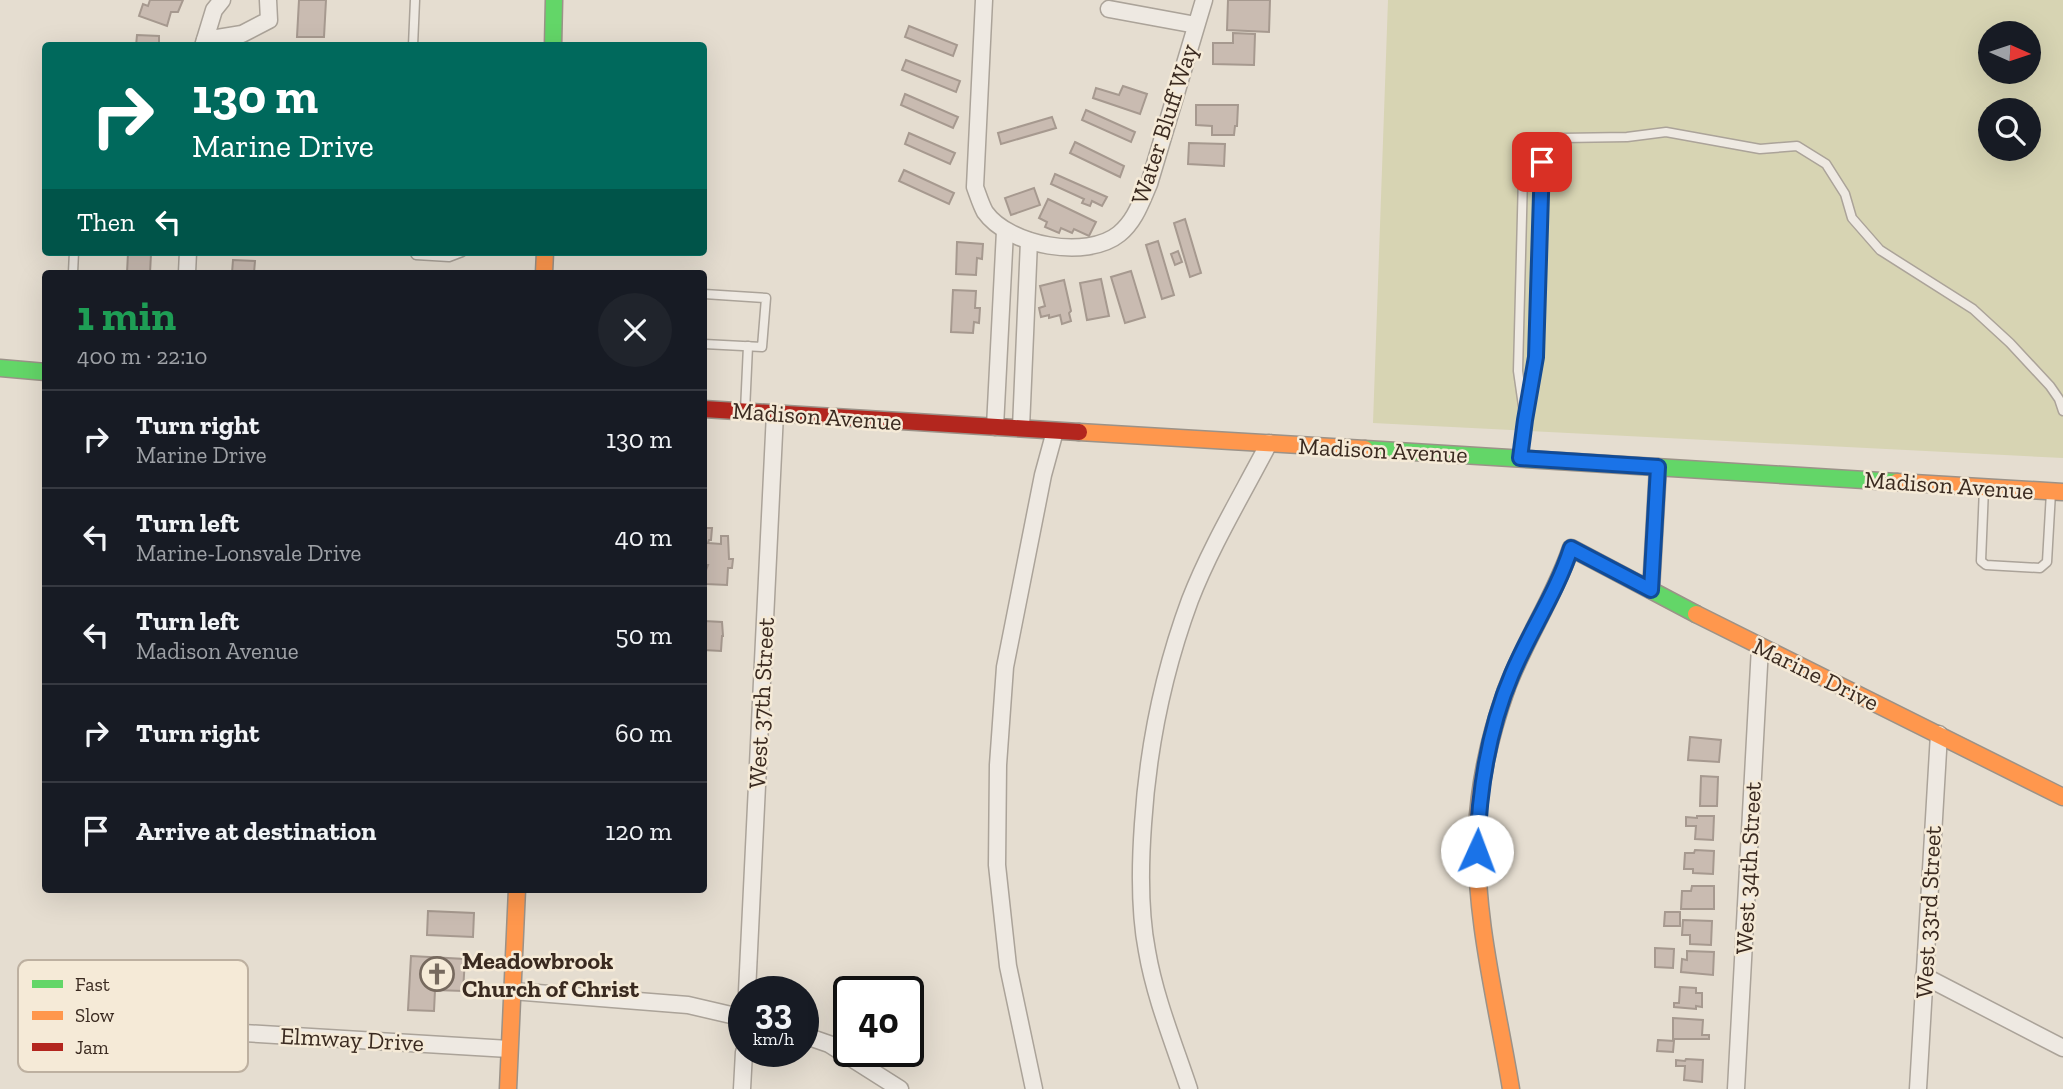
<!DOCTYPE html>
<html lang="en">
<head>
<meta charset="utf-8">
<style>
  body { margin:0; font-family:"Zilla Slab",serif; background:#20242c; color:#f1f3f6; height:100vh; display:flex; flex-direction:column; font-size:26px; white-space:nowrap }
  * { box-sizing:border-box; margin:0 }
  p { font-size:23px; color:#9ea1a6 }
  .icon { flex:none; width:38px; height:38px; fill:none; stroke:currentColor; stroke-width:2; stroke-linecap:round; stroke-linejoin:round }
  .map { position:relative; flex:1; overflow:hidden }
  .panel { position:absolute; left:42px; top:270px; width:665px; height:623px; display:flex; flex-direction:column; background:#171b24; border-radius:7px; box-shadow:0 7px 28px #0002 }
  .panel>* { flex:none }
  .guide { position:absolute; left:42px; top:42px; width:665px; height:214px; border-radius:7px; box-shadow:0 7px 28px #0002; background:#00695c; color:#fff; overflow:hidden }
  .needle { width:46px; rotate:93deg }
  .fabs { position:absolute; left:1978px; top:21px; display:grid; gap:14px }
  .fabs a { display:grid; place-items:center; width:63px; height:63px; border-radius:50%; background:#171b24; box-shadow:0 7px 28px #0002; font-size:35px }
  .speed { position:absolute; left:728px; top:976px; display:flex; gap:14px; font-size:35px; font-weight:700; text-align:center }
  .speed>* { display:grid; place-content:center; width:91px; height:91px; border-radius:50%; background:#171b24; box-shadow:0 7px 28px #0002; line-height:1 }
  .speed small { font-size:18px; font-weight:400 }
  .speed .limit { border:4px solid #111; border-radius:10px; background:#fff; color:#111 }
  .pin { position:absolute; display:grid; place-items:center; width:60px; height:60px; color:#fff; margin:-30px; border-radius:14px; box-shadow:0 4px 10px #0006 }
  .me { position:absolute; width:77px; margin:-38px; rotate:2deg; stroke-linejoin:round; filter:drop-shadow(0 0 5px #0008) }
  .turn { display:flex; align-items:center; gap:24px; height:147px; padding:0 35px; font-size:32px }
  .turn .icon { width:91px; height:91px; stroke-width:2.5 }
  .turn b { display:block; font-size:49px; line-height:60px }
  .then { display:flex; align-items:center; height:66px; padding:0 35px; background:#0003; gap:14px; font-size:26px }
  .round { display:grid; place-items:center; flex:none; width:74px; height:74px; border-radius:37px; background:#20242c }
  .summary { display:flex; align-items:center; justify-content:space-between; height:119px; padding:0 35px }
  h1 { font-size:42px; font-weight:700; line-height:52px; color:#1e9e55 }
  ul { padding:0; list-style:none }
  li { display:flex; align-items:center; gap:21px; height:98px; padding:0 35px; border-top:2px solid #363941 }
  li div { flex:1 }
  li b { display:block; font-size:26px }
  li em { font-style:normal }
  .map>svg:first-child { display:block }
</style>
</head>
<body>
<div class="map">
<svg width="2063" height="1089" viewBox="0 0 2063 1089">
  <rect width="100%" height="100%" fill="#e5ddd0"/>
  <path fill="#d7d4b3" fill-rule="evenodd" d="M1388,0H2063V458L1373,423ZM1990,33H2028V72H1990ZM1990,110H2028V149H1990Z"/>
  <g fill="#c9bbb1" stroke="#a6998f" stroke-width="2">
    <path d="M150,0H183L178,12H171L167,26L139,16L143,4L148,6Z"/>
    <path d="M299,0H326L324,37H297Z"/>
    <path d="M1228,0H1270L1269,32L1227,30Z"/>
    <path d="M909,26L957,45L953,56L905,37Z"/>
    <path d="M1233,33L1255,34L1254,65L1213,64V43H1233Z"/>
    <path d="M137,35L159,36V46H136Z"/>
    <path d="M906,60L960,81L956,92L902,70Z"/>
    <path d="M1123,86L1147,94L1140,114L1093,98L1096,88L1119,95Z"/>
    <path d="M905,94L958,117L953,128L901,105Z"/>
    <path d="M1196,105H1238L1237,126H1235L1234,135H1212V126L1196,125Z"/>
    <path d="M1086,110L1135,132L1131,142L1082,120Z"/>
    <path d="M1052,117L1056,128L1001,144L998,133Z"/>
    <path d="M909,133L955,153L950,164L905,144Z"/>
    <path d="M1075,142L1124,166L1120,177L1070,153Z"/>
    <path d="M1189,143L1225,144L1224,166L1188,164Z"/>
    <path d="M904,170L954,193L949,204L899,181Z"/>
    <path d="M1055,174L1107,197L1102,206L1092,201L1090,206L1082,203L1084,199L1051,184Z"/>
    <path d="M1034,188L1040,205L1011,215L1005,198Z"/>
    <path d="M1048,199L1096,222L1089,236L1074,229L1072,233L1061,228L1059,233L1045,227L1047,222L1039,218Z"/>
    <path d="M1185,219L1201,273L1190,277L1174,223Z"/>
    <path d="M1158,241L1174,295L1162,299L1146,245Z"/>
    <path d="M957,242L983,244L982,259L977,258L976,275L956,274Z"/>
    <path d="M1178,251L1182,262L1175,265L1171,254Z"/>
    <path d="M128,253L151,254L150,273H127Z"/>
    <path d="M233,260L255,261L254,273H232Z"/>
    <path d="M1131,271L1145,317L1125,323L1111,277Z"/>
    <path d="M1101,279L1109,316L1087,320L1080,283Z"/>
    <path d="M1064,280L1071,311L1069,313L1071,321L1062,324L1060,315L1049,318V315L1041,317L1039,308L1045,306L1040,286Z"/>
    <path d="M953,290L976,291L975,308H980L979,323L974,322L973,333L951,332Z"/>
    <path d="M704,528H712L711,540H709L708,543L721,544V536H728L729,559H733L732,568H728L727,585L706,584L705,573L708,565H704Z"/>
    <path d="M704,621L722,622L723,636H722L721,651L704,650Z"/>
    <path d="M1690,737L1721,740L1719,762L1688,760Z"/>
    <path d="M1701,776L1718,777L1717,806H1700Z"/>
    <path d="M1697,816H1714L1713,840L1695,839L1696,826H1686V817L1697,818Z"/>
    <path d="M1695,850L1714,851L1713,874L1693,873V869H1684L1685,853H1694Z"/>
    <path d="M1692,886H1714V909H1681L1682,891H1691Z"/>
    <path d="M428,911L474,913L473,937L427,935Z"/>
    <path d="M1665,912H1680V926H1664Z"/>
    <path d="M1683,920L1712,921L1711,945L1690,944V935H1682Z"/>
    <path d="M1655,948L1674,949L1673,968L1655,967Z"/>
    <path d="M1687,951L1714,952L1713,975L1681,972L1682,959L1687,960Z"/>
    <path d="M411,956L465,959L463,991L435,990L434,1011L408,1010Z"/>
    <path d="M1680,987L1696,988V993H1702V1007L1696,1006V1009L1674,1007V1003H1679Z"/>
    <path d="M1673,1018L1703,1020L1702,1035H1709V1039H1673Z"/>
    <path d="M1658,1040L1674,1041L1673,1052L1657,1051Z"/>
    <path d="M1686,1059L1703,1060L1702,1082L1684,1080L1685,1066H1676V1060L1685,1061Z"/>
  </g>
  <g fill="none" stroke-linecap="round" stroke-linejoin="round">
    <g stroke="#aba399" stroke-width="11">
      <g id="lane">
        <path d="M413,46L415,0"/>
        <path d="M1541,148L1542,176L1536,357L1525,420L1518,371L1523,176L1526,157L1541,148L1562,138L1627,137L1666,132L1760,149L1797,146L1826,164L1845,194L1852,218L1880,250L1973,309L2010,343L2050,386L2059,399L2063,411"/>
        <path d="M414,252L416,255L449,257L462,252"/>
        <path d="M73,273L74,252"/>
        <path d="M704,294L766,298L762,347L704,344"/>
        <path d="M745,411L748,346"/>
        <path d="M1520,458L1525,420"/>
        <path d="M1984,488L1981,561L1986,565L2040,568L2047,562L2051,492"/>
      </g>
    </g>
    <g stroke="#aba399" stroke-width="19">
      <g id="street">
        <path d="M984,0L975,187C978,195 981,205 985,212C1009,246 1087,260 1119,234C1135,221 1141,202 1149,184L1204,0"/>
        <path d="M1109,9L1196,25"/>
        <path d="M205,40L242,34L269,20L268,0"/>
        <path d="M203,46L214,10L222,0"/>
        <path d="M187,273L188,252"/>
        <path d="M995,427L1005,231"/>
        <path d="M1021,428L1029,241"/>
        <path d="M1651,590L1658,467"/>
        <path d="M1924,976L2063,1048"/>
        <path d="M512,991L688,1005L744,1018"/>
        <path d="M747,992L775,413"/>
        <path d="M28,1020L509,1049"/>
        <path d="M803,1035L829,1044L900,1089"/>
        <path d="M742,1089L744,1052"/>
        <path d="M1034,1089L1008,966L997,865L998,765L1005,667L1043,475L1055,431"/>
        <path d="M1189,1089C1174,1044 1155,998 1147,951C1139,910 1140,866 1143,824C1148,747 1163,673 1190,600C1211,546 1242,495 1269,443"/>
        <path d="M1736,1089L1760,647"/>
        <path d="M1918,1089L1939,734"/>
      </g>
    </g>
    <g stroke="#9b9288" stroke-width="19">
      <g id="fast">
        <path d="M553,46L554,0"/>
        <path d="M0,368L46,372"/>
        <path d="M1365,449L1897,482"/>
        <path d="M1506,690C1524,641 1554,598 1571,548L1696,614"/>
      </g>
    </g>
    <g stroke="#9b9288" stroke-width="19">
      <g id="slow">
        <path d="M544,273L545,252"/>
        <path d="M1079,432L1365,449"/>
        <path d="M1897,482L2063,492"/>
        <path d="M1696,614L2063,797"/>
        <path d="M1506,690C1490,735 1479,783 1477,831C1474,917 1497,1004 1511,1089"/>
        <path d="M508,1089L517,889"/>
      </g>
    </g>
    <g stroke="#9b9288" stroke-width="19">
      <path id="jam" d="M704,409L1079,432"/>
    </g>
    <use href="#lane" stroke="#eee9e2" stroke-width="8"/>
    <use href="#street" stroke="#eee9e2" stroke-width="16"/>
    <use href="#fast" stroke="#63d668" stroke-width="16"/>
    <use href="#slow" stroke="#ff974d" stroke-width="16"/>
    <use href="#jam" stroke="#b3261e" stroke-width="16"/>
  </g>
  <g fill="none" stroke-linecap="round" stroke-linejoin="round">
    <g stroke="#114b97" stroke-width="18">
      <path id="route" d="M1477,851C1479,790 1488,730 1512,674C1530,631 1557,592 1571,548L1651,590L1658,467L1520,458L1525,420L1536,357L1542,162"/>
    </g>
    <use href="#route" stroke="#1a73e8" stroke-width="12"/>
  </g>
  <defs>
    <g id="church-ring" transform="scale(1.75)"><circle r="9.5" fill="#f5ead7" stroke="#76695e" stroke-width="1.5"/><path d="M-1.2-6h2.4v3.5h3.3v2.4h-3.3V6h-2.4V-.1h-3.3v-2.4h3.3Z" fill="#76695e"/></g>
  </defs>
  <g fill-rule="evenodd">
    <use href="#church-ring" x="437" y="974"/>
  </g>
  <g text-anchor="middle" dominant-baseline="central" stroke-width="5" stroke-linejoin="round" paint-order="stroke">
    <g font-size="24" fill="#3a2a20" stroke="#f5ead7">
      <text transform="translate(1164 124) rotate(-72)">Water Bluff Way</text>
      <text transform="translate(817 416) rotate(4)">Madison Avenue</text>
      <text transform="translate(1383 450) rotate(3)">Madison Avenue</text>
      <text transform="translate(1949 485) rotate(4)">Madison Avenue</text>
      <text transform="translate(1816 674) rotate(26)">Marine Drive</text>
      <text transform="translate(761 703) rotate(-87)">West 37th Street</text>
      <text transform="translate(1748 868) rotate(-87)">West 34th Street</text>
      <text transform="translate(1928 912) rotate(-87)">West 33rd Street</text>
      <text transform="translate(352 1039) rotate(3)">Elmway Drive</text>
    </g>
    <g font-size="24" font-weight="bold" fill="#3a2a20" stroke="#f5ead7" text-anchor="start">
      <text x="462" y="960">Meadowbrook<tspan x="462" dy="28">Church of Christ</tspan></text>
    </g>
  </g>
  <rect x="18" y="960" width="230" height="112" rx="10" fill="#f5ead7" stroke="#bdb0a0" stroke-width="2"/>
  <rect x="32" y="980" width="31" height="8" fill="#63d668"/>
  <rect x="32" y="1011" width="31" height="9" fill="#ff974d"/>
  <rect x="32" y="1043" width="31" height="8" fill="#b3261e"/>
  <g font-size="19" fill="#3a2a20">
    <text x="75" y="991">Fast</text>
    <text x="75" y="1022">Slow</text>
    <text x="75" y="1054">Jam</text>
  </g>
</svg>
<div class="fabs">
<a><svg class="needle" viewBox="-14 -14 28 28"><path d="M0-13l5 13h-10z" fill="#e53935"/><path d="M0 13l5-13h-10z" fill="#9ea1a6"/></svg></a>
<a><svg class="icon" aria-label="search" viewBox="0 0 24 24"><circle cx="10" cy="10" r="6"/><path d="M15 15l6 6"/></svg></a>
</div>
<div class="speed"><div>33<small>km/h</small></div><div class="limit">40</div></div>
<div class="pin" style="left:1542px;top:162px;background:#d93025"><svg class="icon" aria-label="arrive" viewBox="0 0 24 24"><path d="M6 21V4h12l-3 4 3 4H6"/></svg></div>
<svg class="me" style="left:1477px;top:851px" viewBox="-20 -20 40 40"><circle r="19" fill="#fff"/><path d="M0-13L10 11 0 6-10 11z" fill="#1a73e8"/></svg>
<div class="guide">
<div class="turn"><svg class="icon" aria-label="right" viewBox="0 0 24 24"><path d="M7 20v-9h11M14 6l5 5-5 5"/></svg><div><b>130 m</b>Marine Drive</div></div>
<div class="then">Then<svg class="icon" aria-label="left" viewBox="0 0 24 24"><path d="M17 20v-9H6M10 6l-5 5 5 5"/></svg></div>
</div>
<section class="panel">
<div class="summary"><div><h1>1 min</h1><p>400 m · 22:10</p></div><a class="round"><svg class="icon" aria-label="close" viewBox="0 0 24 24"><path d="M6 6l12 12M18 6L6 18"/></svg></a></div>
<ul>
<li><svg class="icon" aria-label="right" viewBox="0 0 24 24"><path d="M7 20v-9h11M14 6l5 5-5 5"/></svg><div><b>Turn right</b><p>Marine Drive</p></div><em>130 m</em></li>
<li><svg class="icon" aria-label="left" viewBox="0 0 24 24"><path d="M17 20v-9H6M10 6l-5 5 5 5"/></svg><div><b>Turn left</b><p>Marine-Lonsvale Drive</p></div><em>40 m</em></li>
<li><svg class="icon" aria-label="left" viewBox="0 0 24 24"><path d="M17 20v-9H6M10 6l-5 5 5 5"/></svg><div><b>Turn left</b><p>Madison Avenue</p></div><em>50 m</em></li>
<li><svg class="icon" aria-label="right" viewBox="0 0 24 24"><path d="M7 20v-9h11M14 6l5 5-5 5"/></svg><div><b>Turn right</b></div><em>60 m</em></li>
<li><svg class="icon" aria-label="arrive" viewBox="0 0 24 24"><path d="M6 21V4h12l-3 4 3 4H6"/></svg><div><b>Arrive at destination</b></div><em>120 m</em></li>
</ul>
</section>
</div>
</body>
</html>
